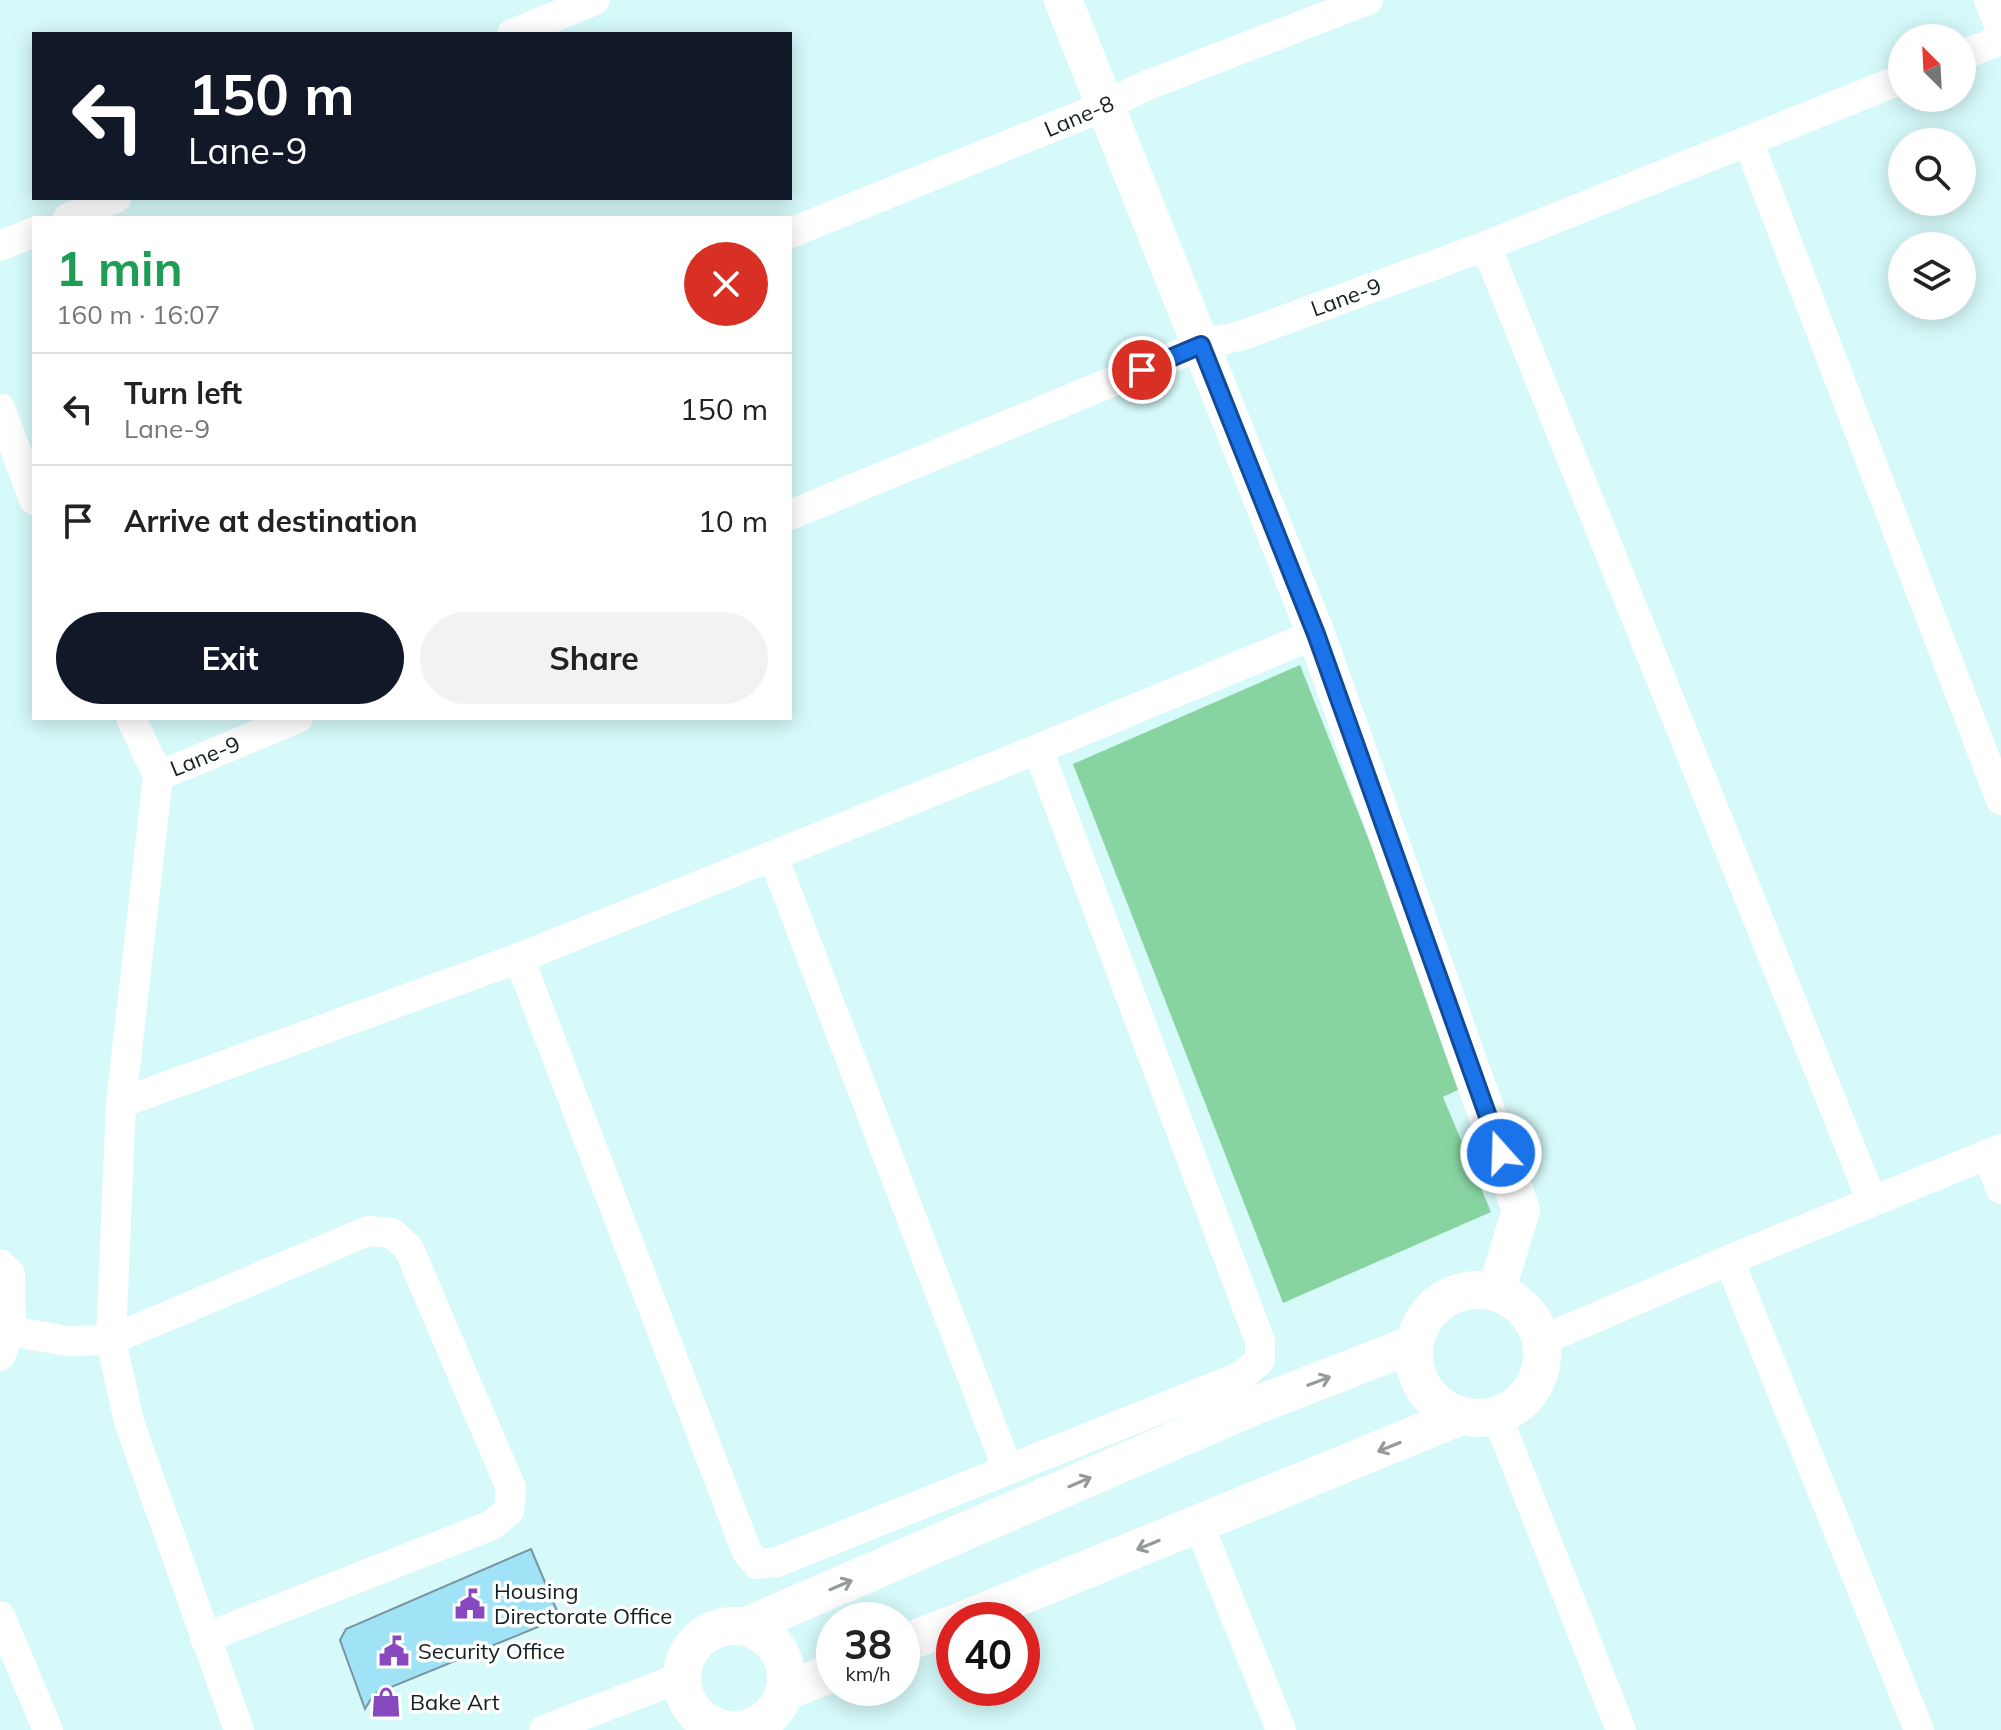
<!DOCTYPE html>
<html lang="en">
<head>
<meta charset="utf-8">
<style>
  body { margin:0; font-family:Mulish,sans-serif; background:#f2f2f2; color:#222; height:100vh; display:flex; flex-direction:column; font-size:30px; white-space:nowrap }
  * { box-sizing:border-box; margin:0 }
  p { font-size:26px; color:#767676 }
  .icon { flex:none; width:44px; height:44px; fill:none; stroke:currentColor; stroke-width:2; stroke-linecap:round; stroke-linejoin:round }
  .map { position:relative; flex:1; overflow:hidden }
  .panel { position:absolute; left:32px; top:216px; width:760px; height:504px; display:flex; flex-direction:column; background:#fff; border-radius:0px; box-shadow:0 4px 20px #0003 }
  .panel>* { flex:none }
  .hud { position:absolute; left:32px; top:32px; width:760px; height:168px; border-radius:0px; box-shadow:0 4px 20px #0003; background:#111827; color:#fff; overflow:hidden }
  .needle { width:52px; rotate:336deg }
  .fabs { position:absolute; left:1888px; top:24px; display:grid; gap:16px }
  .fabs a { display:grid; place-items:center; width:88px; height:88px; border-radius:50%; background:#fff; box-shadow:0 4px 20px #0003; font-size:40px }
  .speed { position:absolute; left:816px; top:1602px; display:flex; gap:16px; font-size:40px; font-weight:700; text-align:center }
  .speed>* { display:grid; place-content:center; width:104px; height:104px; border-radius:50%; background:#fff; box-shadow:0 4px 20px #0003; line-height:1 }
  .speed small { font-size:20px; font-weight:400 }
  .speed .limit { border:12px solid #d22; background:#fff; color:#111 }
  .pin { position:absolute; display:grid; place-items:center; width:68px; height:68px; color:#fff; margin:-34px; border:4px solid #fff; border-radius:50%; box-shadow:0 2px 8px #0007 }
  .me { position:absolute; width:88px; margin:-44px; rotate:340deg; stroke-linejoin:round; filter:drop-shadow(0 0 6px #0008) }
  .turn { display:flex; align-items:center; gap:28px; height:168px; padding:0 24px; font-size:36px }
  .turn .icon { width:104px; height:104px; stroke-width:2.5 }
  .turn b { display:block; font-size:56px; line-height:68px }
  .round { display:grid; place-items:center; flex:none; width:84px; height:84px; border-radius:42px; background:#f2f2f2 }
  .summary { display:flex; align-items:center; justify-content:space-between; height:136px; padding:0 24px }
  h1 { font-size:48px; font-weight:700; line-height:60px; color:#1e9e55 }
  .action { display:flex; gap:16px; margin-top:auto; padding:16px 24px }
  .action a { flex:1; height:92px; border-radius:48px; background:#111827; color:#fff; font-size:32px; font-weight:700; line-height:92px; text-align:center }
  .action a+a { background:#f2f2f2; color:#222 }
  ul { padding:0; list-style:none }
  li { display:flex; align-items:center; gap:24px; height:112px; padding:0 24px; border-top:2px solid #e0e0e0 }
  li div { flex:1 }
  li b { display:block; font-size:30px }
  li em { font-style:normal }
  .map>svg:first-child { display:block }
</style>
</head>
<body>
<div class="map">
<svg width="2001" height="1730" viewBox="0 0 2001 1730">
  <rect width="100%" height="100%" fill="#d6f9f9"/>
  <path fill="#88d4a1" d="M1300,665L1466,1086L1443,1097L1491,1212L1283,1303L1073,764Z"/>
  <path fill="#a0e3f7" stroke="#7996a0" stroke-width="2" d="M531,1549L560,1618L374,1694L365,1709L340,1640L346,1629Z"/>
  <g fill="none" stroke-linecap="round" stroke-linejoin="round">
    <g stroke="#fff" stroke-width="30">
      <path d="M1989,0L2001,29"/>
      <path d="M512,34L595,0"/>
      <path d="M1962,55L2001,40"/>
      <path d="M1748,141L2001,800"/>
      <path d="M68,218L116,198"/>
      <path d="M790,233L1105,106L1145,86L1368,0"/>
      <path d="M0,246L34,232"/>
      <path d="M1486,246L1872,1201"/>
      <path d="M0,408L34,500"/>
      <path d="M790,515L1201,345L1243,335L1486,246L1902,79"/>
      <path d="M131,718L158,776L121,1103L111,1340L129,1422L239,1730"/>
      <path d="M158,776L298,718"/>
      <path d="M773,856L1008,1470"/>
      <path d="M519,958L747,1552L757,1564L777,1562L1242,1376L1260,1360V1341L1038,749"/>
      <path d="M121,1103L519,958L1038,749L1316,634"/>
      <path d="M1987,1154L2001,1189"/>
      <path d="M1729,1260L1919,1730"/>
      <path d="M0,1264L10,1274L11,1331L0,1356"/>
      <path d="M11,1331L66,1341L111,1340L368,1231L392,1233L409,1249L511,1488L509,1511L492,1525L205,1638"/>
      <path d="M1541,1341L1729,1260L2001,1149"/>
      <path d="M1497,1416L1621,1730"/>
      <path d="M1199,1525L1281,1730"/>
      <path d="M0,1616L48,1730"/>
      <path d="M544,1730L682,1677"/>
    </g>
    <g stroke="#fff" stroke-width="38">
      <path d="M1063,0L1316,634L1521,1210L1496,1292"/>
      <circle cx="1478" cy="1354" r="64"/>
      <path d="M963,1620L1461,1416"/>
      <circle cx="734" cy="1678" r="52"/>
      <path d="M744,1627L1254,1406L1414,1344"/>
      <path d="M902,1644L954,1624"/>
      <path d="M784,1692L834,1672"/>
    </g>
  </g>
  <defs><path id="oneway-shaft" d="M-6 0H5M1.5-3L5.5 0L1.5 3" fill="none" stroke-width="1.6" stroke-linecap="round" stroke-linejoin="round" transform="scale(2)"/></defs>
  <g stroke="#959a9b">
    <use href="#oneway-shaft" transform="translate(1319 1381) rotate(-21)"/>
    <use href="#oneway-shaft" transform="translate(1389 1447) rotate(158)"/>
    <use href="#oneway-shaft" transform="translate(1080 1482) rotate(-23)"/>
    <use href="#oneway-shaft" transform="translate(1148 1545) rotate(158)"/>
    <use href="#oneway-shaft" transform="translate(841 1585) rotate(-23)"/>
  </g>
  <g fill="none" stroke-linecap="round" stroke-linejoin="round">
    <g stroke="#114b97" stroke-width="20">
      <path id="route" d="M1142,370L1201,345L1316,634L1501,1153"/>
    </g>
    <use href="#route" stroke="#1a73e8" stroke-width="14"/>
  </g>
  <defs>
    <g id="civic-bare" transform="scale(2.4)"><path d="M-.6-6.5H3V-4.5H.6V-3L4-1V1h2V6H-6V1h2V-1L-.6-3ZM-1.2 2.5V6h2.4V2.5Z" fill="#8849be" stroke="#fefefe" stroke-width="2.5" paint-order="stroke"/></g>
    <g id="shop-bare" transform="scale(2.4)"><path d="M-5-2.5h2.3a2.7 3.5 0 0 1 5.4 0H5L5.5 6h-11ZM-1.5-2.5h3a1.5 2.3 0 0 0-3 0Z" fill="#8849be" stroke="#fefefe" stroke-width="2.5" paint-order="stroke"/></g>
  </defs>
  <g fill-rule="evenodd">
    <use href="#civic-bare" x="470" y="1604"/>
    <use href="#civic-bare" x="394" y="1651"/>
    <use href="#shop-bare" x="386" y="1702"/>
  </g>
  <g text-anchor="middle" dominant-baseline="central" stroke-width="7" stroke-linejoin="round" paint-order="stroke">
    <g font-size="22" fill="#131f20" stroke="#fefefe">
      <text transform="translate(1079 116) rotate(-23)">Lane-8</text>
      <text transform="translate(1346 297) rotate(-20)">Lane-9</text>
      <text transform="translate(205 756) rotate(-22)">Lane-9</text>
    </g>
    <g font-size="22" fill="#131f20" stroke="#fefefe" text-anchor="start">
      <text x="494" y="1591">Housing<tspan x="494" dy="25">Directorate Office</tspan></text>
      <text x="418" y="1651">Security Office</text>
      <text x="410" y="1702">Bake Art</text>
    </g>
  </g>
</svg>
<div class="fabs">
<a><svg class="needle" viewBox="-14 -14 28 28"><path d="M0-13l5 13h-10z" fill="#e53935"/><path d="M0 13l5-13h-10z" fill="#767676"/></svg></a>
<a><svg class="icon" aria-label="search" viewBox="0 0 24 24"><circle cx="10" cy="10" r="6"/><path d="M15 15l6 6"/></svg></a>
<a><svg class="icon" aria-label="layers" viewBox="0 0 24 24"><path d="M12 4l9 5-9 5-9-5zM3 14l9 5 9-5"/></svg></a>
</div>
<div class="speed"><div>38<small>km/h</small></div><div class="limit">40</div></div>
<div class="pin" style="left:1142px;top:370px;background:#d93025"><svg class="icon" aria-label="arrive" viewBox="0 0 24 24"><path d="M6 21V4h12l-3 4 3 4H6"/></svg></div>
<svg class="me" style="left:1501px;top:1153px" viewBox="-20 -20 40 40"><circle r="17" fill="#1a73e8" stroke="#fff" stroke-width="3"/><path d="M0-11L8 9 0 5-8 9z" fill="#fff"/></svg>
<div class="hud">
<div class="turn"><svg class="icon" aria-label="left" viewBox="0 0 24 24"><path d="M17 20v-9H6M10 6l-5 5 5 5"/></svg><div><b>150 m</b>Lane-9</div></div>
</div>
<section class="panel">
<div class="summary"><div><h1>1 min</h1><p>160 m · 16:07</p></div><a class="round" style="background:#d93025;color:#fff"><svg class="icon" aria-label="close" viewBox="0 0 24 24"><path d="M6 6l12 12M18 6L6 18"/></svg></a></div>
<ul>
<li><svg class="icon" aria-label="left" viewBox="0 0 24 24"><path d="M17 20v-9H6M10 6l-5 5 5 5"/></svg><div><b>Turn left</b><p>Lane-9</p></div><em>150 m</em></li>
<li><svg class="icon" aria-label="arrive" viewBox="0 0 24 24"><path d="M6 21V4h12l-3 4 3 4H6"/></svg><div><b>Arrive at destination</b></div><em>10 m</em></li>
</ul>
<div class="action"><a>Exit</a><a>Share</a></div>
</section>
</div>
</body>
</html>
